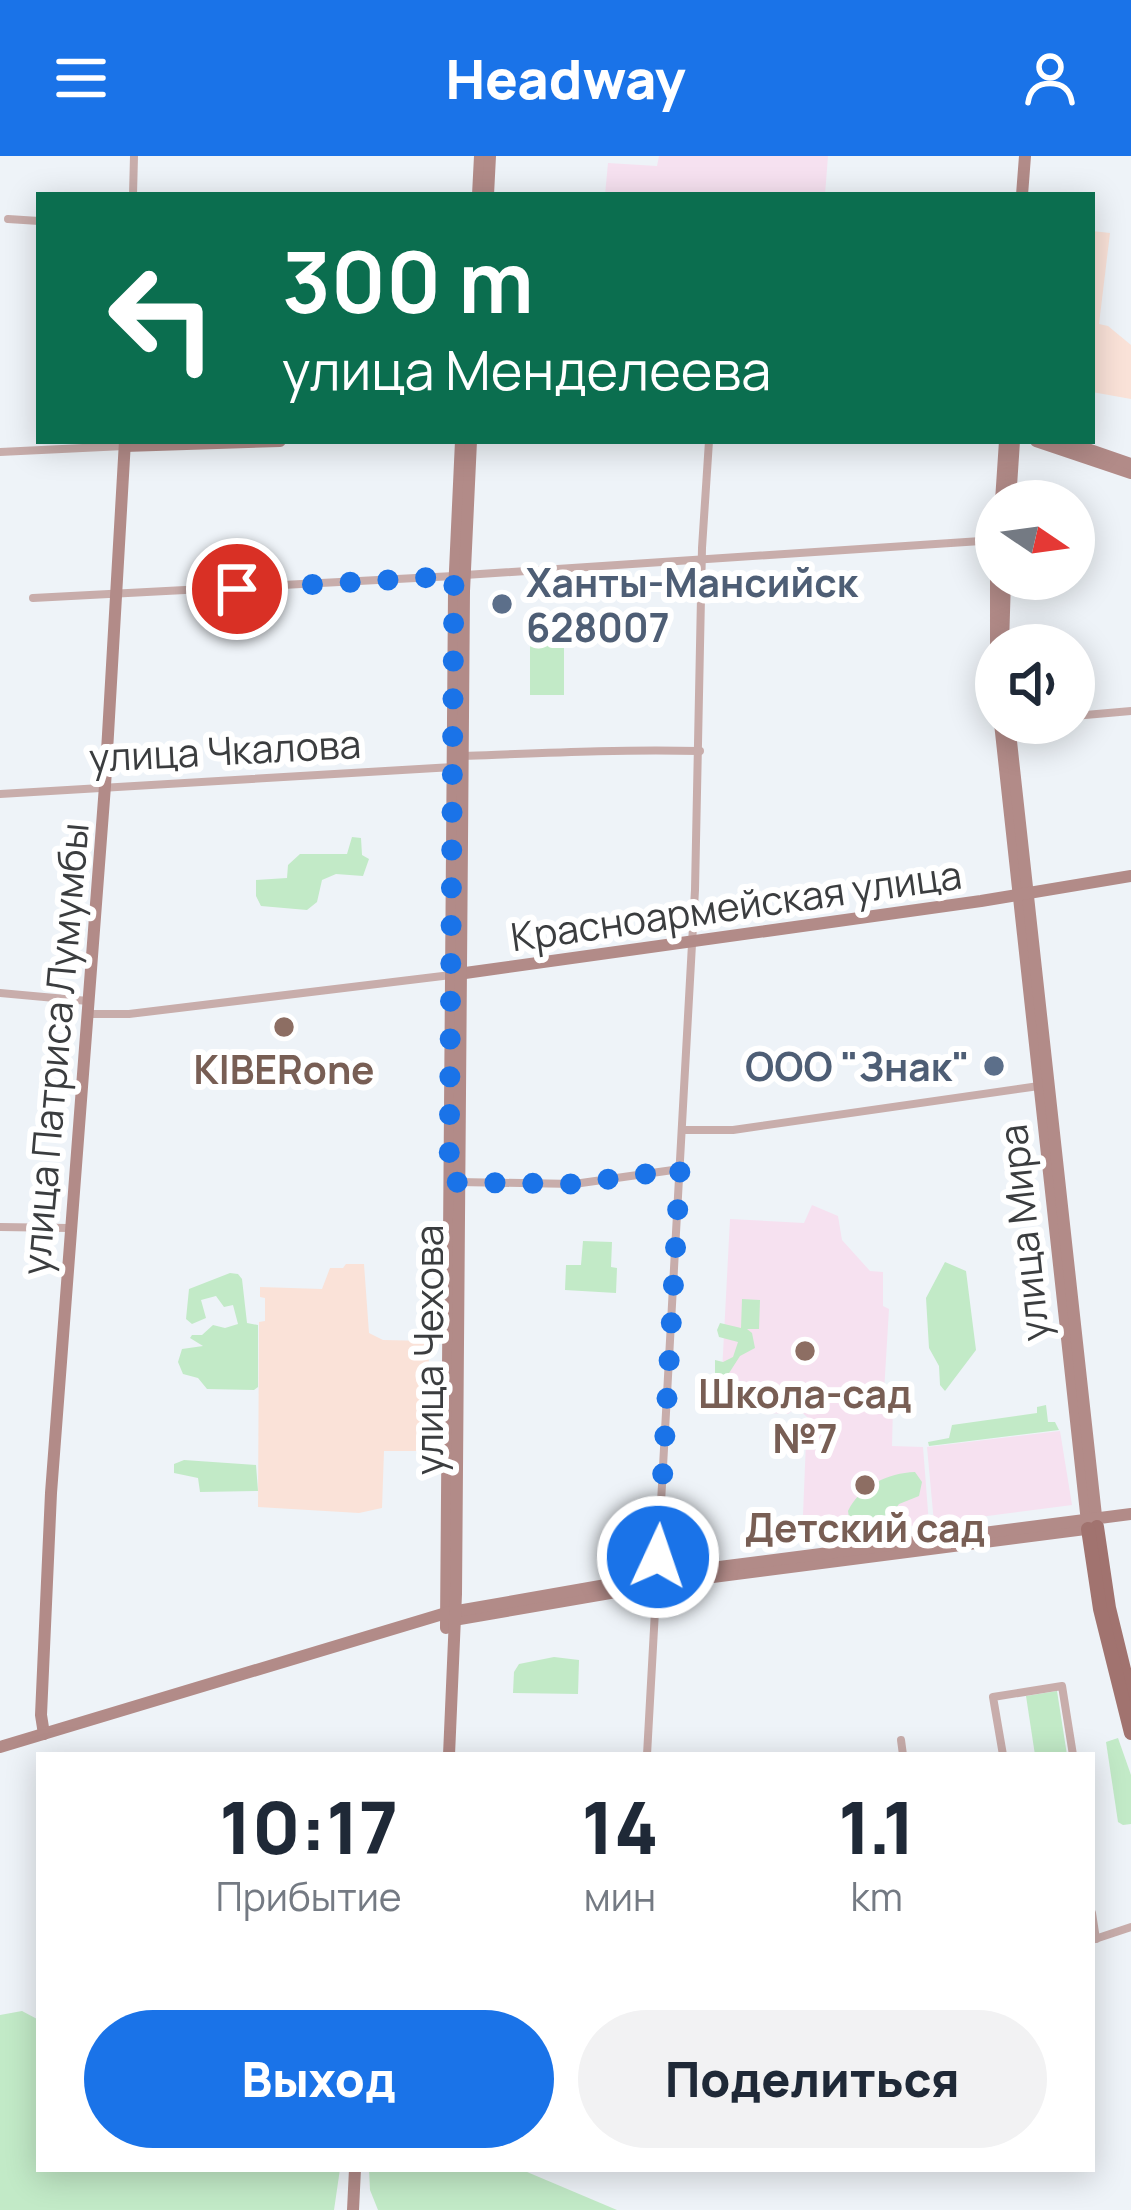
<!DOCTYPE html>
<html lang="ru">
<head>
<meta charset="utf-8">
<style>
  body { margin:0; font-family:Manrope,sans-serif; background:#f2f2f3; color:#1f2937; height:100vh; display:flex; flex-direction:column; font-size:45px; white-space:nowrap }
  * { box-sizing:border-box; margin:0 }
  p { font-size:39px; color:#747a83 }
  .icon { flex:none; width:66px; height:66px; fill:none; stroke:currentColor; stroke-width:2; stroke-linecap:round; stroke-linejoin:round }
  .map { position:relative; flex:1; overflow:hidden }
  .details { position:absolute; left:36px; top:1596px; width:1059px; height:420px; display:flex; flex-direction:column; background:#fff; border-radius:0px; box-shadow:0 6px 30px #0003 }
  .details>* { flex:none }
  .hud { position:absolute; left:36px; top:36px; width:1059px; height:252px; border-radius:0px; box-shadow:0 6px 30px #0003; background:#0b6e4f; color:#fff; overflow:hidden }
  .needle { width:78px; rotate:103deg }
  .fabs { position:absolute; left:975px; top:324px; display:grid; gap:24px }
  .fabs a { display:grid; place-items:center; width:120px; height:120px; border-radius:50%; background:#fff; box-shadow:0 6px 30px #0003; font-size:60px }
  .pin { position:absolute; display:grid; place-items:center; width:102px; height:102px; color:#fff; margin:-51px; border:6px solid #fff; border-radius:50%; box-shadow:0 3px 12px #0007 }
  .me { position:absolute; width:132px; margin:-66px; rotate:3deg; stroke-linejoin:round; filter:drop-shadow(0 0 9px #0008) }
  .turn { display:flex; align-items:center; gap:42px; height:252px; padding:0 48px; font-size:54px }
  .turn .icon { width:156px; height:156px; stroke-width:2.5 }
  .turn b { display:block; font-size:84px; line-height:102px }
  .eta { display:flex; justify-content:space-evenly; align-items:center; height:204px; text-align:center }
  .eta b { font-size:72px; font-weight:800; line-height:84px }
  .cta { display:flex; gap:24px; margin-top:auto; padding:24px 48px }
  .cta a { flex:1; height:138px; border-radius:72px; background:#1a73e8; color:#fff; font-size:48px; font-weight:800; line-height:138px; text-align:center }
  .cta a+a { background:#f2f2f3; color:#1f2937 }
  header { display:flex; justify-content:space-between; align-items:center; height:156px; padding:0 48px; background:#1a73e8; color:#fff; font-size:54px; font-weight:800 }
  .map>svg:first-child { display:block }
</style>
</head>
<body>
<header><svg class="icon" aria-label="menu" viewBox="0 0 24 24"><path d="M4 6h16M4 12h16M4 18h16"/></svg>Headway<svg class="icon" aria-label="person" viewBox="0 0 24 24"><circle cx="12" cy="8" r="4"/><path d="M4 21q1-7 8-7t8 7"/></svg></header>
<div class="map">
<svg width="1131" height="2054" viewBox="0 0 1131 2054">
  <rect width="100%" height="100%" fill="#eef3f8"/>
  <g fill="#fae2d8">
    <path d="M1092,75L1110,77L1099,168L1108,170L1131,189V243L1092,236Z"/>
    <path d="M346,1108H364L369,1177L383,1184L429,1185L428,1295H384L382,1352L359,1357L258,1351L259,1166L265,1165V1142L260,1141V1131L322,1133L330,1112H343Z"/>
  </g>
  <g fill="#f6e1f0">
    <path d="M659,0H828L825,39H605L608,7L657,10Z"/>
    <path d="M812,1049L838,1060L842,1084L870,1115L883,1116V1150L889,1153L884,1236L893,1251L892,1290L923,1291L929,1368L802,1383L807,1261L796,1251L788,1258L720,1255L730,1063L804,1067Z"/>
    <path d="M1060,1275L1072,1349L934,1367L927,1291Z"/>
  </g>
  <g fill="#c2eac7">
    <rect x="530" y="480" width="34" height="59"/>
    <path d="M352,681L361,682L362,699L369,703L363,720L336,718L322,724L317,746L307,754L261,750L256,740V724L287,722L288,709L300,698H347Z"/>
    <path d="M583,1085L612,1086L611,1111L617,1112L616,1137L565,1134L566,1109H581Z"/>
    <path d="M945,1106L966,1115L976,1194L945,1235L940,1229L939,1210L929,1192L926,1142Z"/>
    <path d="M230,1117L238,1118L242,1123L247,1167L258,1169V1231L254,1234L207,1233L198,1222L183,1218L178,1206L182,1193L203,1190L190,1182L192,1179H202L213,1169L225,1172L238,1168L233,1149L224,1151L216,1140L201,1144L206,1162L192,1168L186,1163L189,1133Z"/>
    <path d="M742,1143L760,1144L759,1173H747L752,1177L755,1192L740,1200L722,1228L715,1221V1204L723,1206L733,1201L738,1186L719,1181L717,1174L720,1167L741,1172Z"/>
    <path d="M1046,1249L1048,1266H1055L1059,1274L929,1290L928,1286L949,1282L952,1269L1037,1257V1251Z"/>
    <path d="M184,1304L256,1309L258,1335L200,1336L198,1322L174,1317V1308Z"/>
    <path d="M915,1316L922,1326L919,1340L899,1348L883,1370L850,1368L848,1355C860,1330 888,1317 915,1316Z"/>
    <path d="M554,1501L579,1504L578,1538L513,1537L514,1516L519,1508Z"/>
    <path d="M1057,1535L1067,1599H1035L1026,1540Z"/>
    <path d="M1118,1582L1131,1619V1668L1123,1669L1118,1666L1106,1586Z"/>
    <path d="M22,1855L39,1864V2013H340L334,2054H0V1859Z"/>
    <path d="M369,2013H520L617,2054H378L370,2034Z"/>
  </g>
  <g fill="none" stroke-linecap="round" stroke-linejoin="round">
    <g stroke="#c8adab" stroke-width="8">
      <path d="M133,39L134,0"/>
      <path d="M8,63L39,65"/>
      <path d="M0,296L124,290"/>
      <path d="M465,419L996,384"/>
      <path d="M33,442L454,420"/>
      <path d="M1074,560L1131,555"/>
      <path d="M463,600C542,597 621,593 700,595"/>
      <path d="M0,638L453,611"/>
      <path d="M0,837L88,845"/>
      <path d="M89,858H129L451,819"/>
      <path d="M683,974H733L1039,930"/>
      <path d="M459,1026L574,1028L680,1013"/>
      <path d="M0,1071L69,1072"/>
      <path d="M901,1584L903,1599"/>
      <path d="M647,1599L695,734L702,392L709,285"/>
      <path d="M1003,1599L993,1541L1062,1530L1073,1599"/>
      <path d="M1092,1757L1096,1783"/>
      <path d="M1092,1784L1131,1771"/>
    </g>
    <g stroke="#b28b88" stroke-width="12">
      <path d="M478,39L480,0"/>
      <path d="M488,39L490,0"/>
      <path d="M1022,39L1025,0"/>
      <path d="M1036,285L1131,317"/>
      <path d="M1064,285L1131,308"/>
      <path d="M125,290L280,285"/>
      <path d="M1001,345L1005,285"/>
      <path d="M1010,345L1014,285"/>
      <path d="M1003,489L1005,423"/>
      <path d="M996,518V423"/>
      <path d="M1000,567L1087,1366"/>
      <path d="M1009,567L1097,1369"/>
      <path d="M458,818L981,745L1131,720"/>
      <path d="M448,1465L674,1426L1093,1372"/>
      <path d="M446,1472L454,436L461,285"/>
      <path d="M44,1578L41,1559L51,1337L105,630L125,285"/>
      <path d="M0,1591L446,1457L680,1416L1131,1358"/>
      <path d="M449,1599L456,1438L464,435L471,285"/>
      <path d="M353,2054L355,2013"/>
    </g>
    <g stroke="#a1736f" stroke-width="14">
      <path d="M1097,1371L1109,1452L1131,1542"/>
      <path d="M1088,1373L1100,1453L1131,1577"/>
    </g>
  </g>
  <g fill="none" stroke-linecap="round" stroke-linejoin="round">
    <path stroke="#1a73e8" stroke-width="21" stroke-dasharray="0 37.8" d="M237,433L454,420L449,1026L574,1028L680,1013L658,1401"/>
  </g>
  <g fill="#5c6f8a" stroke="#fff" stroke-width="4.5">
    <circle cx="502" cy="448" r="12"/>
    <circle cx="994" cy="910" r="12"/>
  </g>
  <g fill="#8d6e63" stroke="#fff" stroke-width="4.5">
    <circle cx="284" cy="871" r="12"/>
    <circle cx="805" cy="1195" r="12"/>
    <circle cx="865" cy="1329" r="12"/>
  </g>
  <g text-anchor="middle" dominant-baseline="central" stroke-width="12" stroke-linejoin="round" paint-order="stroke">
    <g font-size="39" font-weight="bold" fill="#4e5e75" stroke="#fff" text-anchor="start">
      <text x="526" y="426">Ханты-Мансийск<tspan x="526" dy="45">628007</tspan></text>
      <text x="970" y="910" text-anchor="end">ООО "Знак"</text>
    </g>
    <g font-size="39" fill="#3b3d3f" stroke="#fff">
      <text transform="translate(225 594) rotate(-3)">улица Чкалова</text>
      <text transform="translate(736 749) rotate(-8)">Красноармейская улица</text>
      <text transform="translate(54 893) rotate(-85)">улица Патриса Лумумбы</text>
      <text transform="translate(1023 1077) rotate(-96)">улица Мира</text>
      <text transform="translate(428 1194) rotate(-90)">улица Чехова</text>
    </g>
    <g font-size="39" font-weight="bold" fill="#785e54" stroke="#fff">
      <text x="284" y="913">KIBERone</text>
      <text x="805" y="1237">Школа-сад<tspan x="805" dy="45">№7</tspan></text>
      <text x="865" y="1371">Детский сад</text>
    </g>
  </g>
</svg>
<div class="fabs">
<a><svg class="needle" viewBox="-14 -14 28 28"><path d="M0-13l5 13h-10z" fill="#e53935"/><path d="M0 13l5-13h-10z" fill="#747a83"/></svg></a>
<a><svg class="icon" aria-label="sound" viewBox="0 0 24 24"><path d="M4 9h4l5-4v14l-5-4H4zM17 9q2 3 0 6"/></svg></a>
</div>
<div class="pin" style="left:237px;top:433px;background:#d93025"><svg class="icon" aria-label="arrive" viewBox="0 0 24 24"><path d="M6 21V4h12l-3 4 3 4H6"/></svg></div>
<svg class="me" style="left:658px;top:1401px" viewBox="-20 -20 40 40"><circle r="17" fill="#1a73e8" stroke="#fff" stroke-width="3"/><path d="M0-11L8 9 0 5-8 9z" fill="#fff"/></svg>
<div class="hud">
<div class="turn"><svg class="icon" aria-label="left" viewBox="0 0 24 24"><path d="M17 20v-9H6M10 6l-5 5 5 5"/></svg><div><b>300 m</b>улица Менделеева</div></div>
</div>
<section class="details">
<div class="eta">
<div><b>10:17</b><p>Прибытие</p></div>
<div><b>14</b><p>мин</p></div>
<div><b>1.1</b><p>km</p></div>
</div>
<div class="cta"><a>Выход</a><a>Поделиться</a></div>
</section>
</div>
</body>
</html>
